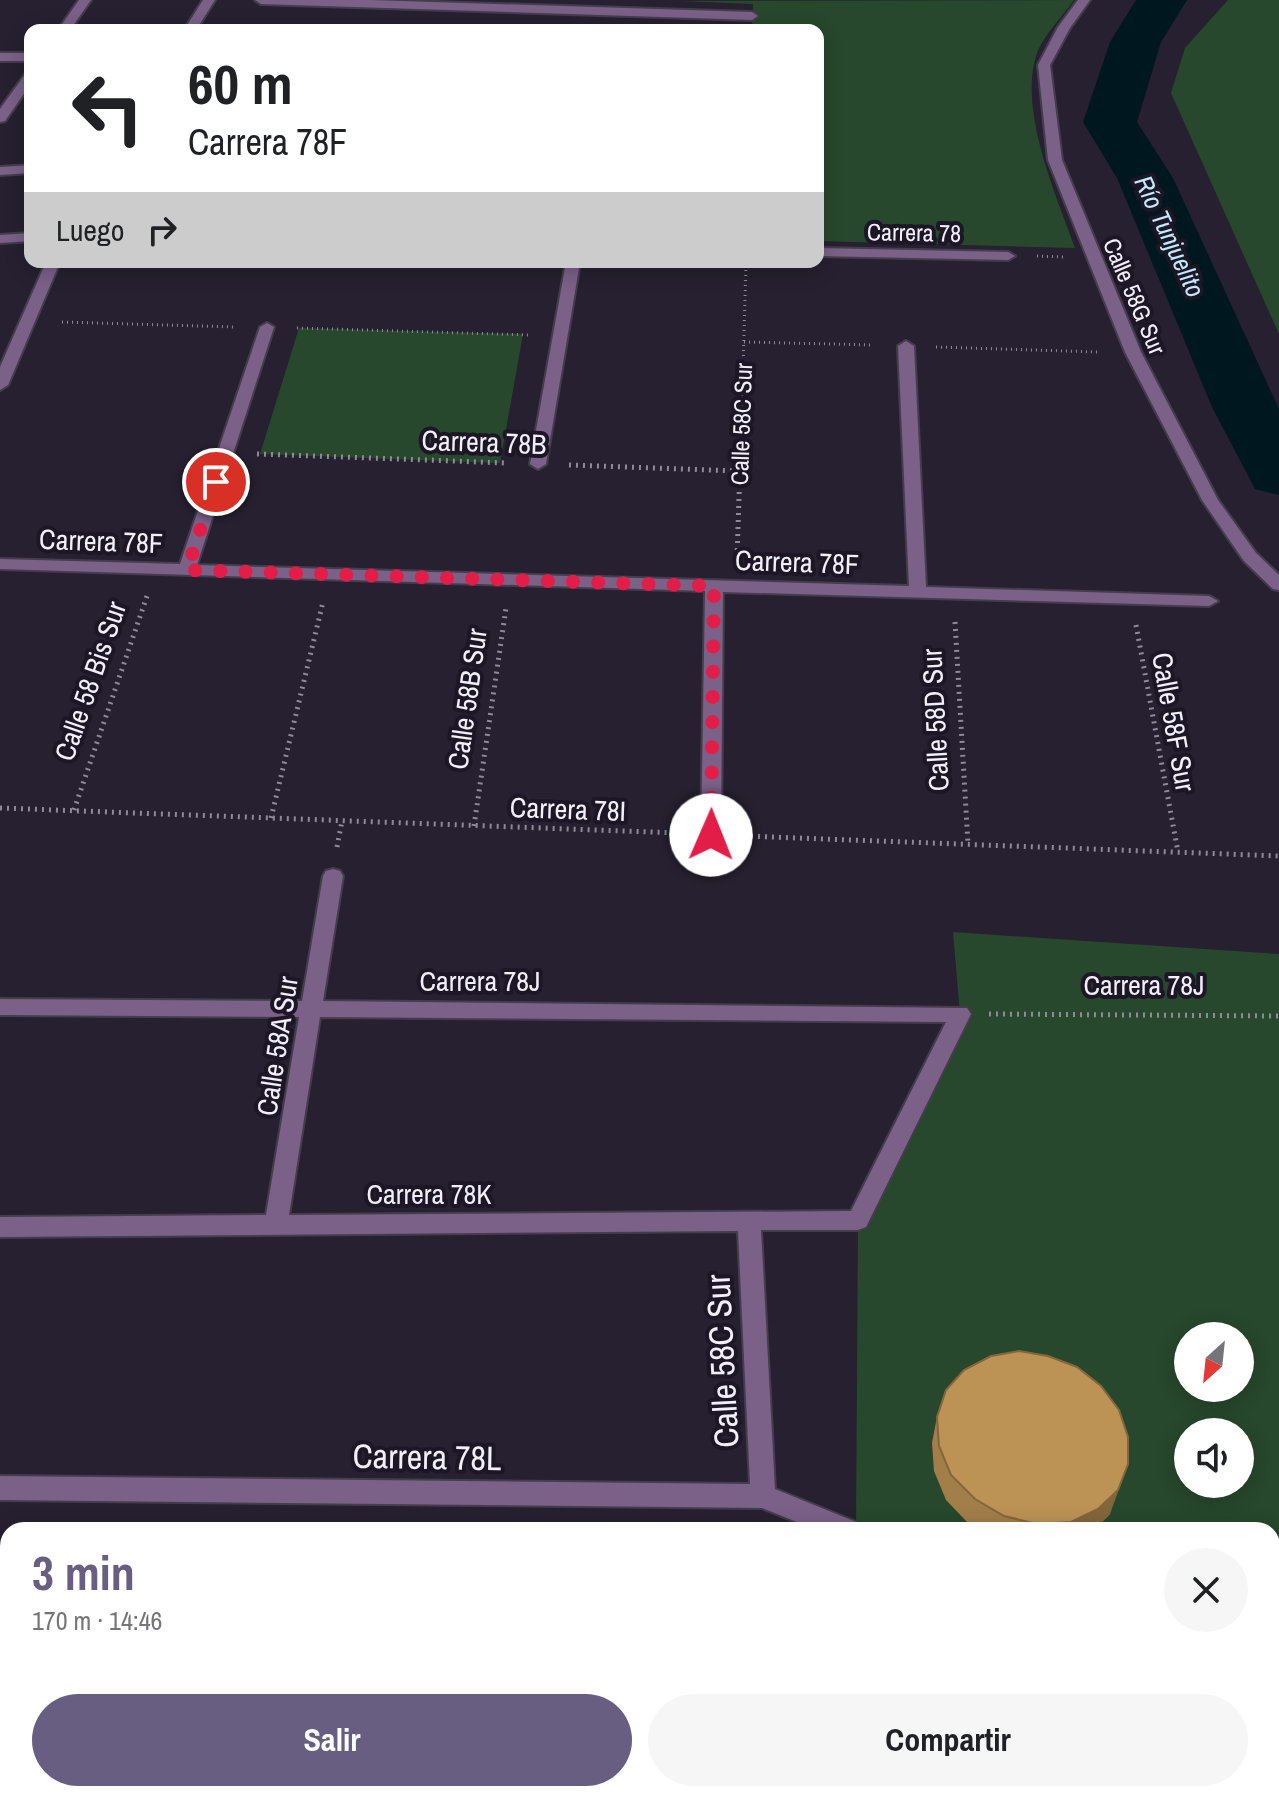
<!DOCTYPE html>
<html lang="es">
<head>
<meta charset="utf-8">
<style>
  body { margin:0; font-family:"Archivo Narrow",sans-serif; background:#f6f6f6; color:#202124; height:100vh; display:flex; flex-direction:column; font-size:30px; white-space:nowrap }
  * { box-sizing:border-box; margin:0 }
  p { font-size:26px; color:#757577 }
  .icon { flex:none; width:44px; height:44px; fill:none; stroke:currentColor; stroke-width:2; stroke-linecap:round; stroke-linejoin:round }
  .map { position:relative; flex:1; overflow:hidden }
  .drawer { position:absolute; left:0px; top:1522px; width:1280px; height:280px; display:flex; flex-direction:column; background:#fff; border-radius:24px 24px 0 0; box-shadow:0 4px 20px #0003 }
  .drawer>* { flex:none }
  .top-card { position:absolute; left:24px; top:24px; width:800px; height:244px; border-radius:16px; box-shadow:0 4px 20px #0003; background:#fff; color:#202124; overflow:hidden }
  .needle { width:52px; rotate:207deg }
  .fabs { position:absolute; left:1174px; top:1322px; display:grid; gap:16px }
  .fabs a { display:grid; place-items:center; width:80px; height:80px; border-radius:50%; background:#fff; box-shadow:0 4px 20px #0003; font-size:40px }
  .pin { position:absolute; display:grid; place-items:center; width:68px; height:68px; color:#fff; margin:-34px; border:4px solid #fff; border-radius:50%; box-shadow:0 2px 8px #0007 }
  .me { position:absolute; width:88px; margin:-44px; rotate:1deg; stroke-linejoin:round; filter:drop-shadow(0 0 6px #0008) }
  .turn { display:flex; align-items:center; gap:28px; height:168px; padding:0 32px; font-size:36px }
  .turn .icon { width:104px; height:104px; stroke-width:2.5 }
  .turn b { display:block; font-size:56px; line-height:68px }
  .then { display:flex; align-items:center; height:76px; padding:0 32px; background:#0003; gap:16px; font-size:30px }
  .round { display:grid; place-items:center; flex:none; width:84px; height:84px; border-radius:42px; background:#f6f6f6 }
  .overview { display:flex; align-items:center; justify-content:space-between; height:136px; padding:0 32px }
  h1 { font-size:48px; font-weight:800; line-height:60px; color:#685e81 }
  .cta { display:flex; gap:16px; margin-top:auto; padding:16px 32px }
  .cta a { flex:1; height:92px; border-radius:48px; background:#685e81; color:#fff; font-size:32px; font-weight:800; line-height:92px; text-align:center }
  .cta a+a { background:#f6f6f6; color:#202124 }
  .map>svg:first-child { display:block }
</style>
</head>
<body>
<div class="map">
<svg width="1279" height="1802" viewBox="0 0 1279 1802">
  <rect width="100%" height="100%" fill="#262030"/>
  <g fill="#27482c" fill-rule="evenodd">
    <path d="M1074,0C1062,17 1042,37 1036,56C1019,112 1056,195 1075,248L818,241V30H752L753,4L679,1Z"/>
    <path d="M1228,0H1279V334L1171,93L1185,48Z"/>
    <path d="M299,328L523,334L500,463L260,454Z"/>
    <path d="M953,932L1279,954V1802H654V1794H1272V1530H856L858,1220L960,1014ZM1188,1336H1240V1388H1188ZM1188,1432H1240V1484H1188Z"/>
  </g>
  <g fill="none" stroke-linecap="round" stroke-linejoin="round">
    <path fill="#00171f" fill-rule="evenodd" d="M1136,0H1187L1161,42L1137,122L1173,178L1279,409V495L1255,489L1212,407L1117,178L1083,122L1110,42Z"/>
    <g stroke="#433d4c" stroke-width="4">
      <g id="minor">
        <path d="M79,0H91L70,30H58Z"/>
        <path d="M203,0H215L196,30H184Z"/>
        <path d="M255,0H371L752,12L758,16L752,20L261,4Z"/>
        <path d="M1078,0H1090L1070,28L1050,65L1062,160L1141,352L1218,500L1256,553L1279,575V590L1273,589L1244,561L1202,500L1125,352L1048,160L1038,65L1058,27Z"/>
        <rect x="0" y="53" width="30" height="8"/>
        <path d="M30,72V85L5,121L0,122V109L26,73Z"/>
        <path d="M30,165V173L0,175V167Z"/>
        <path d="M30,233V241L0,243V235Z"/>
        <path d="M818,248L1008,252L1015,256L1008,260L818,256Z"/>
        <path d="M46,262H60L8,385L0,390V367Z"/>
        <path d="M566,262H580L546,464L538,469L530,464Z"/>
        <path d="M267,323L274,327L197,565L909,586L898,346L906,341L914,346L926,587L1209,596L1218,601L1209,606L723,592L721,835L711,842L701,835L705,591L0,569V559L180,564L260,327Z"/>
        <path d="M333,869L340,871L343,876L323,1001L967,1008L971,1014L866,1227L858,1230H761L775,1489L856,1522L860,1530H817L762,1508L0,1500V1476L750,1484L738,1231L0,1237V1217L266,1215L299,1017L0,1015V999L302,1001L323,876L326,871ZM320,1017L946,1022L851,1211L289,1215Z"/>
        <path d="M1272,1647L1279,1648V1674L1272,1673Z"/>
      </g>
    </g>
    <g stroke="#8e8a97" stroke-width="3" stroke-dasharray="1 4" stroke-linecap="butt">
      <path d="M1037,256L1063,257"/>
      <path d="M62,322L235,327"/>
      <path d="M297,328L531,335"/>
      <path d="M744,342L874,345"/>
      <path d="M936,347L1098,352"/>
      <path d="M741,441L746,262"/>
    </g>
    <g stroke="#8e8a97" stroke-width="5" stroke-dasharray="2 5" stroke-linecap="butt">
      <path d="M257,454L507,463"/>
      <path d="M569,465L740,471"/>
      <path d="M737,557L741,439"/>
      <path d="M955,622L968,844"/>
      <path d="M1136,625L1178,852"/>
      <path d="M0,808L678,833"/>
      <path d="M74,810L147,596"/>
      <path d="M271,818L323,602"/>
      <path d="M474,826L506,608"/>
      <path d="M744,836L1279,856"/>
      <path d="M337,847L342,821"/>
      <path d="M989,1014L1279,1016"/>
    </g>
    <use href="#minor" fill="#7b6088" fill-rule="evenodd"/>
  </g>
  <path fill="#a27e49" d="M937,1417L1110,1514L1094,1530H980L969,1524L946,1500L934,1471L932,1443Z"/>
  <path fill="#84663c" d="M1128,1464L1110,1514L1094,1530H1068L1071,1522Z"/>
  <path fill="#bc9255" stroke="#84663c" stroke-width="2" d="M1019,1351L1048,1356L1077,1367L1101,1386L1119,1410L1128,1437V1464L1118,1490L1098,1509L1071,1522L1037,1524L1004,1516L975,1499L951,1475L939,1446L937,1417L946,1390L964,1370L991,1356Z"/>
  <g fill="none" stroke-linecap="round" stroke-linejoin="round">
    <path stroke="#e11d48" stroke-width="14" stroke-dasharray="0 25.2" d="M216,482L187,570L714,586L711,835"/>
  </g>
  <g text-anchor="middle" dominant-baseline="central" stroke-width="8" stroke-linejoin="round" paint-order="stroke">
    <g font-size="24" fill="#f2effa" stroke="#1c1626">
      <text transform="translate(914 232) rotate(1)">Carrera 78</text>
      <text transform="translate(1135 296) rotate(67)">Calle 58G Sur</text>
      <text transform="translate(741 424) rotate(-88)">Calle 58C Sur</text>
    </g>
    <g font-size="26" font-style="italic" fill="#c0ebfb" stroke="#1c1626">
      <text transform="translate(1170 236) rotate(65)">Río Tunjuelito</text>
    </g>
    <g font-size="28" fill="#f2effa" stroke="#1c1626">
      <text transform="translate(484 442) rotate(2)">Carrera 78B</text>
      <text transform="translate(101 541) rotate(2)">Carrera 78F</text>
      <text transform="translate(797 562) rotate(2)">Carrera 78F</text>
      <text transform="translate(90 681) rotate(-71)">Calle 58 Bis Sur</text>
      <text transform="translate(467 699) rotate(-82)">Calle 58B Sur</text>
      <text transform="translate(935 720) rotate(-93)">Calle 58D Sur</text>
      <text transform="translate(1174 722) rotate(80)">Calle 58F Sur</text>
      <text transform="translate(568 809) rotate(2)">Carrera 78I</text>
      <text x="480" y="981">Carrera 78J</text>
      <text x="1144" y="985">Carrera 78J</text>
      <text transform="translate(277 1046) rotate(-81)">Calle 58A Sur</text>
      <text x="429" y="1194">Carrera 78K</text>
    </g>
    <g font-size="34" fill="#f2effa" stroke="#1c1626">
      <text transform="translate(722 1361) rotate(-93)">Calle 58C Sur</text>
      <text transform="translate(427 1457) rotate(1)">Carrera 78L</text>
    </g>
  </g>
</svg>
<div class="fabs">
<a><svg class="needle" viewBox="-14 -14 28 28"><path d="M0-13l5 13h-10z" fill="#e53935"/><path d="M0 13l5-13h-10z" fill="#757577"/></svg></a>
<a><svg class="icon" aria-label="sound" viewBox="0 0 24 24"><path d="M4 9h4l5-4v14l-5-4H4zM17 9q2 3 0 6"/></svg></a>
</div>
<div class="pin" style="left:216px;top:482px;background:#d93025"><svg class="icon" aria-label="arrive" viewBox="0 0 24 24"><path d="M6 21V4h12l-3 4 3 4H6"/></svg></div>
<svg class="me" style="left:711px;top:835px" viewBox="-20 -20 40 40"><circle r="19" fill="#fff"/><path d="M0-13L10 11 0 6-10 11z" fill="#e11d48"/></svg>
<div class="top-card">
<div class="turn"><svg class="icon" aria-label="left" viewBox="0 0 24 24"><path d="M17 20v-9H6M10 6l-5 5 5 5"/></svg><div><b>60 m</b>Carrera 78F</div></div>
<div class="then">Luego<svg class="icon" aria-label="right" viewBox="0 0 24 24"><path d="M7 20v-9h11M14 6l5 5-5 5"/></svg></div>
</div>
<section class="drawer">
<div class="overview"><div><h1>3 min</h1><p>170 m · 14:46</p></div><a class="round"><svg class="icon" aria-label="close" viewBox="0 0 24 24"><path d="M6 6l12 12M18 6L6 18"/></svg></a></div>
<div class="cta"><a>Salir</a><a>Compartir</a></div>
</section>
</div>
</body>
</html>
